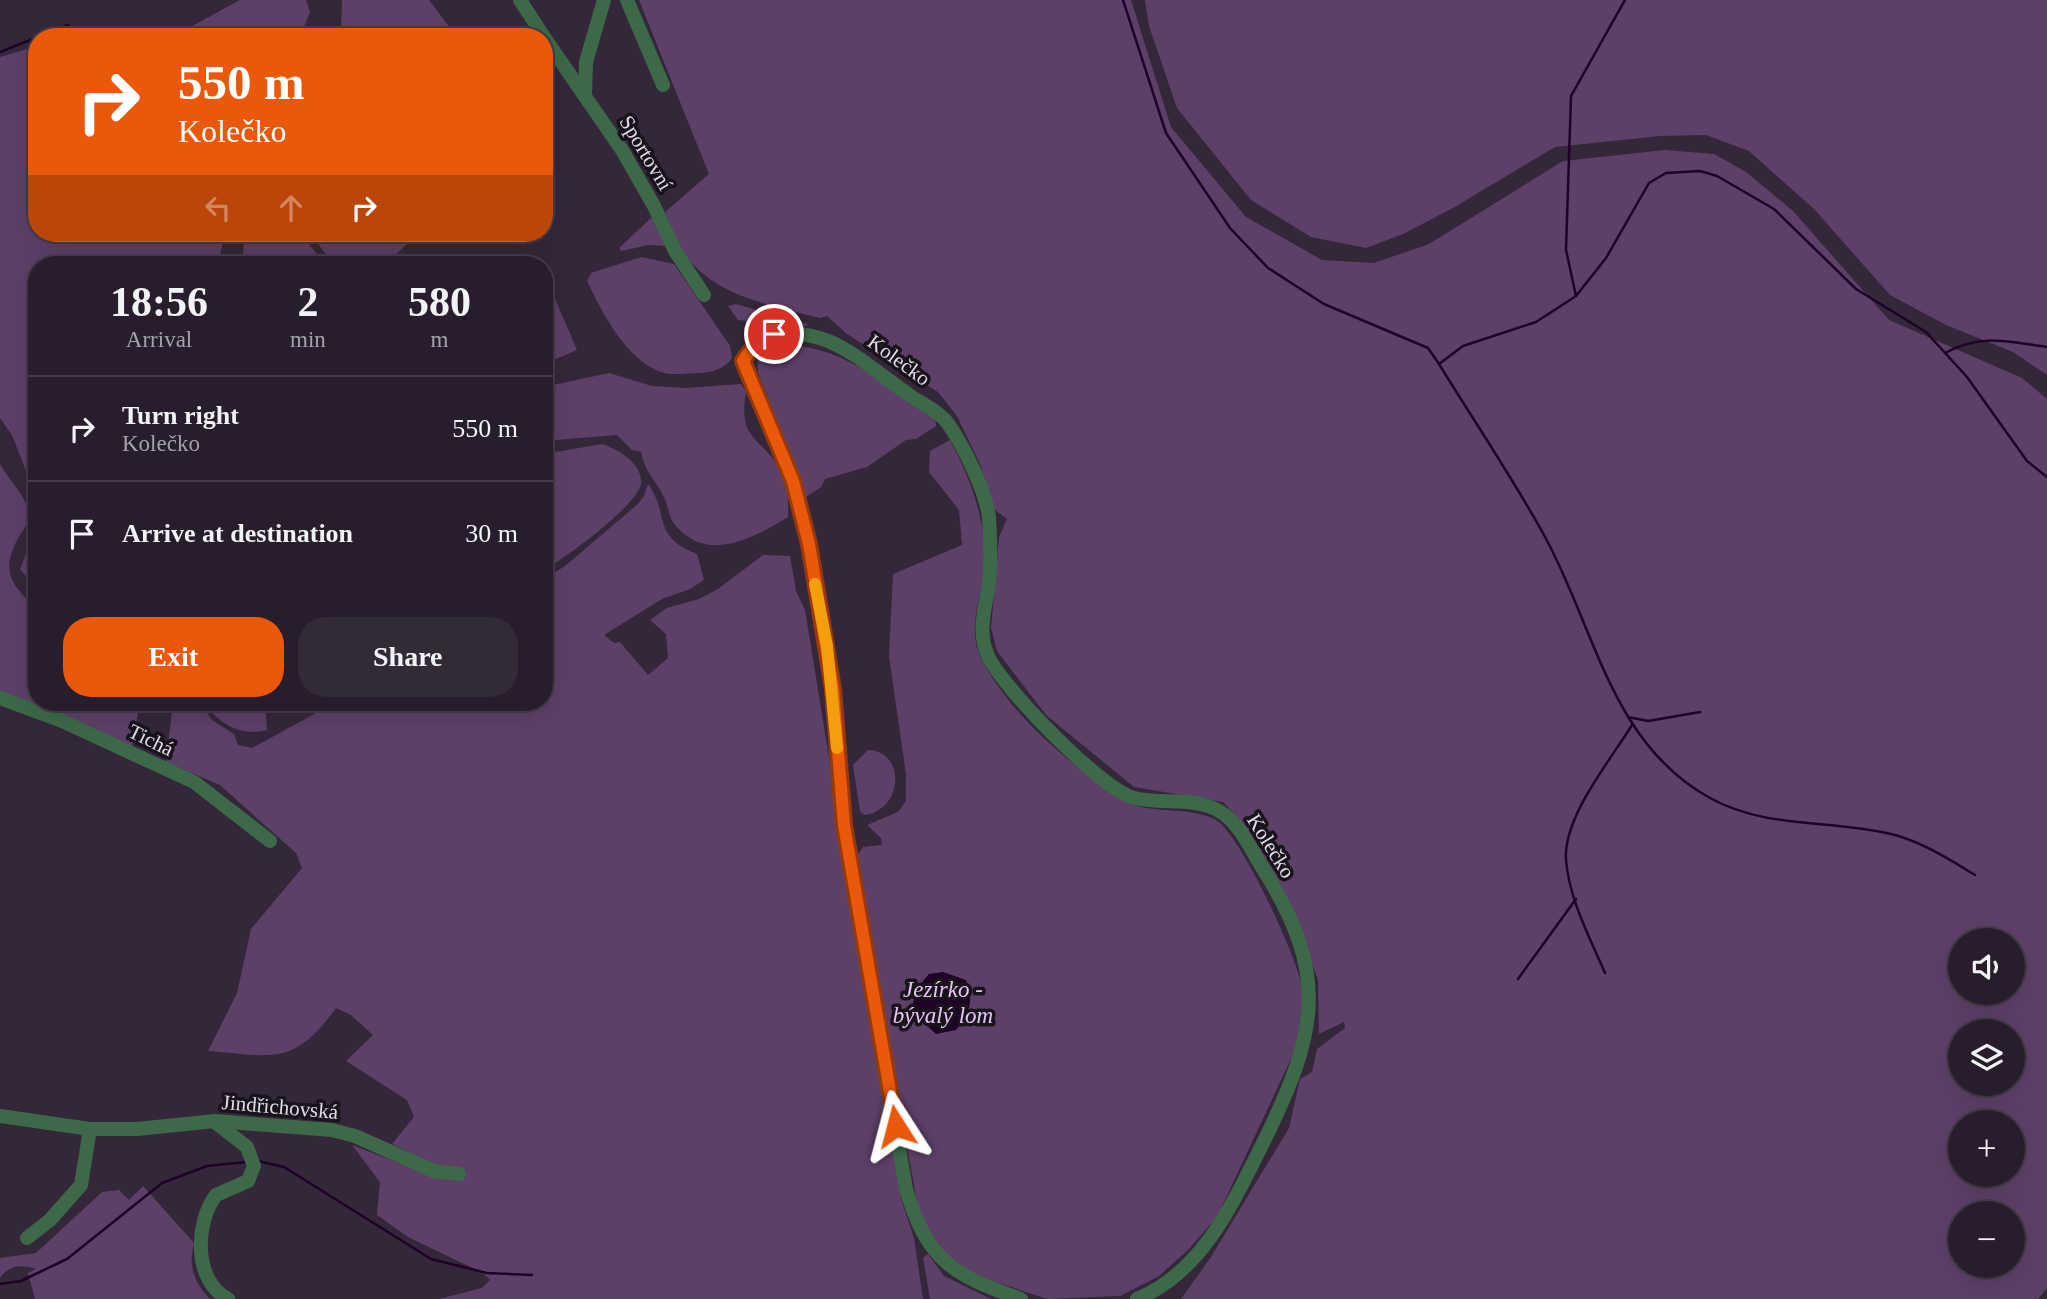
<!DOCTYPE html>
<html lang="en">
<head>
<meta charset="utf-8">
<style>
  body { margin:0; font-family:Georgia,serif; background:#332a38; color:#f1f3f6; height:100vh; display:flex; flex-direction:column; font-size:26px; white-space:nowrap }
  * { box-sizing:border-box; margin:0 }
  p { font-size:23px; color:#a4a2a9 }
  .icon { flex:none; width:38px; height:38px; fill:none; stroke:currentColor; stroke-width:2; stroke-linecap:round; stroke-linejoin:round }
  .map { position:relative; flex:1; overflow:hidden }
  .sheet { position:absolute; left:28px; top:256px; width:525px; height:455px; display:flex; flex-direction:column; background:#271d2c; border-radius:28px; box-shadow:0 7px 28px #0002,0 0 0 2px #433b48 }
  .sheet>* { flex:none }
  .top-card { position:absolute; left:28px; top:28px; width:525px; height:214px; border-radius:28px; box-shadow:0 7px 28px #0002,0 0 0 2px #433b48; background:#ea580c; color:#fff; overflow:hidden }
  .fabs { position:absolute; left:1948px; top:928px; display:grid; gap:14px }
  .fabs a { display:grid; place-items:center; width:77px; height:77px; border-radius:50%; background:#271d2c; box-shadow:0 7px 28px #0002,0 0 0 2px #433b48; font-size:35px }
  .pin { position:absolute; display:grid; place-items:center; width:60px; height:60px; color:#fff; margin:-30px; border:4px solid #fff; border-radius:50%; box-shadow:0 2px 7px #0007 }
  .me { position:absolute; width:77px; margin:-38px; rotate:351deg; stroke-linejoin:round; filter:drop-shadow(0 0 5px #0008) }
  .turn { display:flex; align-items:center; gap:24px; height:147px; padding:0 35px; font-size:32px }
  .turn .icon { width:91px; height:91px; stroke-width:2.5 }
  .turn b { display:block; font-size:49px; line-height:60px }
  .lanes { display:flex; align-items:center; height:66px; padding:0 35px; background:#0003; justify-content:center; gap:35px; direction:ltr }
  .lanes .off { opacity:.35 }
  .eta { display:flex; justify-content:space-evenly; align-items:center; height:119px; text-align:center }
  .eta b { font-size:42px; font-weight:600; line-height:49px }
  .button { display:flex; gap:14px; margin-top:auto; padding:14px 35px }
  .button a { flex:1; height:80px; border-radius:28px; background:#ea580c; color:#fff; font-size:28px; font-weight:600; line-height:80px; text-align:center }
  .button a+a { background:#332a38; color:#f1f3f6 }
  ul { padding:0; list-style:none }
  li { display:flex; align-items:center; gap:21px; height:105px; padding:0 35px; border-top:2px solid #433b48 }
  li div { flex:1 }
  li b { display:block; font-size:26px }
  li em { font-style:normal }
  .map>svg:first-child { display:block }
</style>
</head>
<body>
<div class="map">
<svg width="2047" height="1299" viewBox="0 0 2047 1299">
  <rect width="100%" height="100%" fill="#34273a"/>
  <g fill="#5d4068" fill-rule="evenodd">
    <path d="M240,0H306L310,12L300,37H172Z"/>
    <path d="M342,0H429L457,37H341Z"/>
    <path d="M639,0H1131L1171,127L1246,217L1322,260L1374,263L1429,244L1563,161L1665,150L1714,154L1746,172L1793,211L1889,320L2022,378L2047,399V1288L2038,1299H1181L1211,1257L1289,1128L1300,1079L1312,1072L1317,1049L1345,1028L1344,1022L1319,1034L1318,980L1298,926L1255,842L1238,818L1223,802L1134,787L1046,715L997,651L991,628L999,537L1007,519L992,508L980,464L957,416L938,392L847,334L827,316L820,318C771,305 714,297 683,252C676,241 671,225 665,212L709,174ZM1960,940H2012V992H1960ZM1960,1031H2012V1083H1960ZM1960,1122H2012V1174H1960ZM1960,1213H2012V1265H1960Z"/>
    <path d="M1145,0H2047V375L2013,352L1946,325L1890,295L1814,209L1749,151L1706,135L1660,136L1555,147L1453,208L1403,234L1366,248L1311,237L1251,200L1177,108L1149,26Z"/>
    <path d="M37,46V233H225L218,264H37V499L12,435L0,418V57Z"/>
    <path d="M651,218H654L667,246L648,245L622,251L619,248Z"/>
    <path d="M244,233H300L325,264H243Z"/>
    <path d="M310,233H452L408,243L386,264H333Z"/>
    <path d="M641,257L674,264L730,346L732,358C726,368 711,373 699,373C687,373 673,376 661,372C626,360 602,312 587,281L591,273Z"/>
    <path d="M550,287L577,350L544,364V289Z"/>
    <path d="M736,304L807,324H808L804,327L738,320L728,306Z"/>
    <path d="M784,344C849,349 883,383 935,419L936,426L916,439L906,440L867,467L825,479L821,487L806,497L758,372L757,354Z"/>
    <path d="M609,373L652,386L686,388L741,384L746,392C738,439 758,435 780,468C789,481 788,501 788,517C754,538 707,564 675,525C668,517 668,504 663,495C653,476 646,474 641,452L632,450L617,435L544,441V387Z"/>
    <path d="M950,440C969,475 984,515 985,556C986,590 964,626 982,660C1009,710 1052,749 1098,782C1107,788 1117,798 1128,803C1153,814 1190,806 1216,820C1240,833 1299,961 1302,988C1303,1008 1300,1027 1297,1046L1217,1217L1188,1250L1159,1276L1120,1296L1047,1299L990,1280L955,1264L921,1225L856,857L863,847L882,845L881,838L867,825L898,812L906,801V774L889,656L893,574L962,545L959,510L929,472L930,451Z"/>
    <path d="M602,444C618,449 643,464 641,484C637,506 565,558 544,570V454Z"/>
    <path d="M0,464C8,479 29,499 29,516C28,525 21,533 17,540C0,574 13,586 37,609V702H45C30,706 13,699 0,691Z"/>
    <path d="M648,484C671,516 650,535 697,554L704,580L690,589L662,599L604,635L614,643L620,642L648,675L668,658L666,634L650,620L667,608L699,599L718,589L763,555L790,556L796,591L805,610L901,1199L914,1238L923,1299H439L482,1288L490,1280L483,1273L408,1237L377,1215L380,1182L352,1145L438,1178V1166L392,1144L414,1117L407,1100L346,1061L373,1035L351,1015L336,1008C293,1067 274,1056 208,1051L237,993L251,929L302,868L296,853L220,785L166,762L173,702H199L212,720L234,734L238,745L252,748L336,702H544V579L565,566L638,504L644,496Z"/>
    <path d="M37,527V590L20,569Z"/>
    <path d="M57,702H140L132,747L50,711Z"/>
    <path d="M204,702H265L267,730C241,737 218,724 204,702Z"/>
    <path d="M868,750C906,751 904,810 864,815L860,811L853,765Z"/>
    <path d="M143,1186L194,1243C188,1265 194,1283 210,1299H35L28,1273L36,1269C21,1264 9,1265 0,1278V1258L36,1253L102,1192L119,1190L129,1200Z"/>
    <path d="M928,1254L944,1276L991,1299H930L923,1258Z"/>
  </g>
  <path fill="#1e0228" d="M943,972L966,980C974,1002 970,1012 956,1030L936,1034L924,1023L913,1003L918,987L929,974Z"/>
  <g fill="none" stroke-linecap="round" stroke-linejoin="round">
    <g stroke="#1e0228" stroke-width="2.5">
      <path d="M1123,0L1166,133L1230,228L1268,268L1324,304L1428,348L1439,364L1463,346L1536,322L1576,296L1606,258L1649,183L1666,173L1700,171L1717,176L1774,209L1856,289L1926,332L1967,377L2027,461L2047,477"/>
      <path d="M0,52L68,25"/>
      <path d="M1576,296L1566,250L1571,96L1625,0"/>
      <path d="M1945,353C1981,333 2009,342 2047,347"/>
      <path d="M1439,364C1474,421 1512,477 1544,535C1595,627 1610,743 1710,798C1768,830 1833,819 1895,835C1924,843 1950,860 1975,875"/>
      <path d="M1628,717L1648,721L1700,712"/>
      <path d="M1605,973C1590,938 1569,899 1566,860C1563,817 1610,761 1632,725"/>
      <path d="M1518,979L1576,899"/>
      <path d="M258,1161L284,1167L431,1259L487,1273L532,1275"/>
      <path d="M0,1284L21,1281L67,1259L162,1183L207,1166L246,1162"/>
    </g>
    <g stroke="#3d6948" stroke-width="14">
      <path d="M520,0L544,37"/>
      <path d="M627,0L663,85"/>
      <path d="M544,37L622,150L654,206L675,251L704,295"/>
      <path d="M585,94L586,62L604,0"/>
      <path d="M0,698L62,721L194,782L270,841"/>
      <path d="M0,1116L90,1129H137L215,1121L332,1130L355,1136L434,1171L459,1174"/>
      <path d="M216,1123L247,1147L254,1166L248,1181L216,1195C195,1223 193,1281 228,1299"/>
      <path d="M27,1238L50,1220L81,1185L90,1129"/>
      <path d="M1021,1299C953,1275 927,1261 906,1189L844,825L827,646L805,521L793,481L743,361L760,337C827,321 858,360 908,394C920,403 936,409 946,421C962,442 986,491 989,518C990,535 991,554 990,571C989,600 975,627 988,656C1002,687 1102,790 1134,798C1162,805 1193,796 1219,811C1239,822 1251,850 1263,869C1329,974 1318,1030 1266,1137C1235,1198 1205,1271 1137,1299"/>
    </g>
  </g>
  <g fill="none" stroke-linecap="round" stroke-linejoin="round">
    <g stroke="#983908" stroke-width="18">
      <path id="route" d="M774,334L760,337L743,361L793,481L809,544L833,689L844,825L896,1126"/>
    </g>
    <use href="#route" stroke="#ea580c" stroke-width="12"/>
    <path stroke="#f59e0b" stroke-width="12" d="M815,584L827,646L837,748"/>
  </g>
  <g text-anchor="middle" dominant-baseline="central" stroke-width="7" stroke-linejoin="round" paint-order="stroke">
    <g font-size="21" fill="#e3dae6" stroke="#19131b">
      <text transform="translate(646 153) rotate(59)">Sportovní</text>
      <text transform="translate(899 360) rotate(36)">Kolečko</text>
      <text transform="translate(151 740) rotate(26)">Tichá</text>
      <text transform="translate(1271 846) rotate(58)">Kolečko</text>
      <text transform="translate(280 1107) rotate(5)">Jindřichovská</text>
    </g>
    <g font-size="23" font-style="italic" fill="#e8c4f6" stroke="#19131b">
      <text x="943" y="989">Jezírko -<tspan x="943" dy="26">bývalý lom</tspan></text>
    </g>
  </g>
</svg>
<div class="fabs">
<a><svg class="icon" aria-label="sound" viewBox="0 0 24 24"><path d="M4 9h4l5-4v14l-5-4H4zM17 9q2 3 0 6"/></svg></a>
<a><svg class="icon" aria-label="layers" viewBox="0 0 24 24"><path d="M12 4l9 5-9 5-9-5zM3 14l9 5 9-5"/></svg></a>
<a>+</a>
<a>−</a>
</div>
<div class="pin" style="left:774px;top:334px;background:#d93025"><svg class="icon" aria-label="arrive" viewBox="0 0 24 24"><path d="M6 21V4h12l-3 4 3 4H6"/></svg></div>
<svg class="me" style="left:896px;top:1126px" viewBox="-20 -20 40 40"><path d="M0-17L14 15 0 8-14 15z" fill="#ea580c" stroke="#fff" stroke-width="4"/></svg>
<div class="top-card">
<div class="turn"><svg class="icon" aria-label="right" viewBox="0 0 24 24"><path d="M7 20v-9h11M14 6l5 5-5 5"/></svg><div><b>550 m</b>Kolečko</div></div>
<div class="lanes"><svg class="icon off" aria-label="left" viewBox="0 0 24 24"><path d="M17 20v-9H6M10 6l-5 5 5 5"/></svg><svg class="icon off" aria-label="ahead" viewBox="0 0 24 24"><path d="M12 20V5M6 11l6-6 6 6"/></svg><svg class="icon" aria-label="right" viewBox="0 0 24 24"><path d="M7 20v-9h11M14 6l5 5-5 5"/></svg></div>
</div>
<section class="sheet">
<div class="eta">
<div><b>18:56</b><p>Arrival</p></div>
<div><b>2</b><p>min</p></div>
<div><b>580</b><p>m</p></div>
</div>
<ul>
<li><svg class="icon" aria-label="right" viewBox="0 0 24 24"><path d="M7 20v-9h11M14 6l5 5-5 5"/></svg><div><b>Turn right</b><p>Kolečko</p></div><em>550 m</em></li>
<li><svg class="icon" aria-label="arrive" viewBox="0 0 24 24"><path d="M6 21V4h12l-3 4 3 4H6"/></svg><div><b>Arrive at destination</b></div><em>30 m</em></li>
</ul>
<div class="button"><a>Exit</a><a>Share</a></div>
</section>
</div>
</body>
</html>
